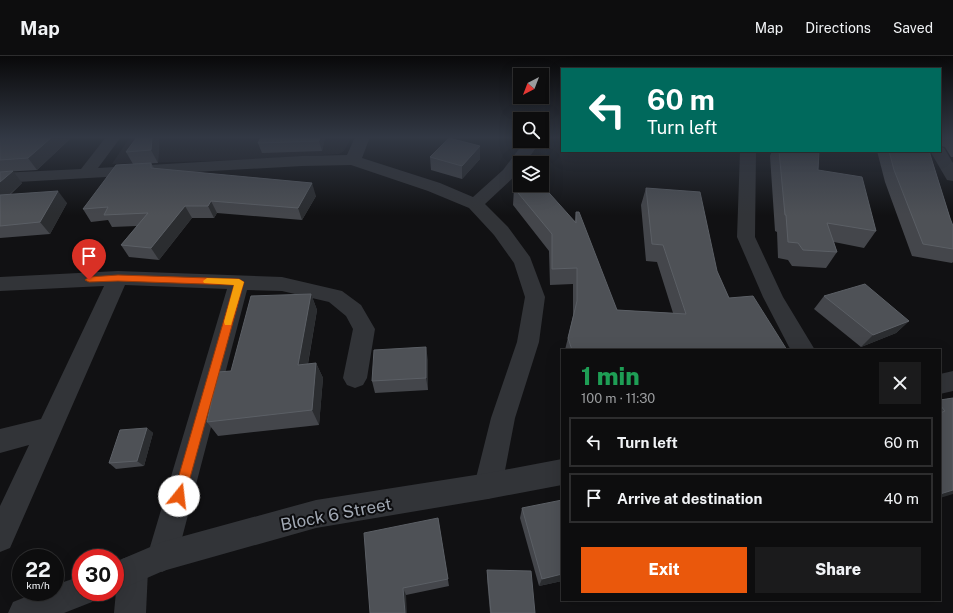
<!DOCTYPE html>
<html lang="en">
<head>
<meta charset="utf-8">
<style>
  body { margin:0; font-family:"Public Sans",sans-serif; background:#1b1b1c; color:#f1f3f6; height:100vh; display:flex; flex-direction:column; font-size:15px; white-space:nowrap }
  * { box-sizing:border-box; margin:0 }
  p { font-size:13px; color:#9a9c9e }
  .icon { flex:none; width:22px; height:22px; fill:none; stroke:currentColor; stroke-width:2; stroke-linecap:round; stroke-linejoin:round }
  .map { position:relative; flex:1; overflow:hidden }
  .sheet { position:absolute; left:561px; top:293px; width:380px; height:252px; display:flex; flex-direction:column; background:#0d0d0e; border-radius:0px; box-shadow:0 4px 16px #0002,0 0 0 1px #2d2d2e }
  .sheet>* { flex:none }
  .hud { position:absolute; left:561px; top:12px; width:380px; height:84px; border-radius:0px; box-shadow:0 4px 16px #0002,0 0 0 1px #2d2d2e; background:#00695c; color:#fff; overflow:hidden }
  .needle { width:26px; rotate:222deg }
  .fabs { position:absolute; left:513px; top:12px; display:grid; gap:8px }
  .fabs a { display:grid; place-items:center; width:36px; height:36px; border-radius:0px; background:#0d0d0e; box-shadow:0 4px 16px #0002,0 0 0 1px #2d2d2e; font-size:20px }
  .speed { position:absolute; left:12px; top:493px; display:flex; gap:8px; font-size:20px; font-weight:700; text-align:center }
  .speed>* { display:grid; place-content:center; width:52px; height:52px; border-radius:50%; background:#0d0d0e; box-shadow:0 4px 16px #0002,0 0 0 1px #2d2d2e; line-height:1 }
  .speed small { font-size:10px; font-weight:400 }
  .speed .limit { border:6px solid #d22; background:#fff; color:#111 }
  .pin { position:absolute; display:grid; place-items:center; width:34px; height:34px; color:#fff; margin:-41px -17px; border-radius:50% 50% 50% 0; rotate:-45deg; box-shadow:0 0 4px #0007 }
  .pin .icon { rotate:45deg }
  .me { position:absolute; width:44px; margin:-22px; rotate:16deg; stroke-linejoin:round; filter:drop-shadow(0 0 3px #0008) }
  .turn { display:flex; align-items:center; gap:14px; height:84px; padding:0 20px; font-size:18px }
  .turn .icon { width:52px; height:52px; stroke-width:2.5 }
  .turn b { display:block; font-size:28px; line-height:34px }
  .round { display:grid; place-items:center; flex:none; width:42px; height:42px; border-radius:0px; background:#1b1b1c }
  .overview { display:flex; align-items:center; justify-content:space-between; height:68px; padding:0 20px }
  h1 { font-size:24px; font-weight:800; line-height:30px; color:#1e9e55 }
  .primary-button { display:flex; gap:8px; margin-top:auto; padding:8px 20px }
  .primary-button a { flex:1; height:46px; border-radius:0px; background:#ea580c; color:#fff; font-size:16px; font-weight:800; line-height:46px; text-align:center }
  .primary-button a+a { background:#1b1b1c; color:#f1f3f6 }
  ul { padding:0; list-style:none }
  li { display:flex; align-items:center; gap:12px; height:50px; margin:0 8px 6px; padding:0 12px; border:2px solid #2d2d2e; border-radius:0px }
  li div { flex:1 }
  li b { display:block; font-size:15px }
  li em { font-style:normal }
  header { display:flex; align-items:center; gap:24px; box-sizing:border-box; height:56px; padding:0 20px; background:#0d0d0e; border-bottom:1px solid #2d2d2e }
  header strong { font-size:19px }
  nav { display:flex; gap:22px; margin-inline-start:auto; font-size:14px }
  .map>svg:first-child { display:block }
</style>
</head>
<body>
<header>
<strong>Map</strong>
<nav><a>Map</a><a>Directions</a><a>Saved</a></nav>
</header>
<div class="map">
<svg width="953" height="557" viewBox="0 0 953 557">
  <rect width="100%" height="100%" fill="#111113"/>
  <path fill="#1d1d20" d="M130,81H352L344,95L339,98L244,104L112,108Z"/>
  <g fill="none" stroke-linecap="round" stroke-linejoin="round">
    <g fill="#323438" fill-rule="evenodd">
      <path d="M106,81H121L98,112L302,100L347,99L355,81H370L362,102L440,127L473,141L503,114L525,85H541L525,107H520V113L515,120L485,148L508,171L530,201L545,241L539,286L515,362L502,430L498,439L488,443L478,439L474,430L491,362L517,286L525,241L514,207L494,179L469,152L428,135L351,109L302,110L0,127V117L81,113Z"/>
      <path d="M940,91L944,92L953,107V125L947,124L930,95H940Z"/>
      <path d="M740,95H756L755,181L783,241L815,294H791L789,291L763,241L737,181Z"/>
      <path d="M118,215L282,221L342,235L361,249L375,273L367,322L363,329L355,332L347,329L343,322L353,273L346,260L329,246L282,235L247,234L177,501L172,511L162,516L152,511L147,501L227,233L125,229L10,492L0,496V450L29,389L0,397V373L41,363L104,230L0,235V221Z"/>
      <path d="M133,499L144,503L148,514L146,557H114L118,514L122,503Z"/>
    </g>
    <g fill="#323438" fill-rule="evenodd">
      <path d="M953,315V335L940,338V318Z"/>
      <path d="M562,403V429L488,443L316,472L163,515L115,536V506L162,486L316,444L488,417Z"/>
      <path d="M81,520V536H96L92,546L64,557H8L13,546L38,536H55V529Z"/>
    </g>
  </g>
  <g fill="#44464b">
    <path d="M0,81H72L37,114L2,116L22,127L10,139L67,147L50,178L0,182Z"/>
    <path d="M137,81H159L158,107L134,108L151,107L154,112L316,140L302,164L217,157L214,162H192L159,204L129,201L121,189L137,170L112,171L108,164L91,166L83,153L133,108L126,96Z"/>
    <path d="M325,81L322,95L262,97L258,87Z"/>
    <path d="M940,81H953V101H951L945,91L941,90L940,92Z"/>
    <path d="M772,95H819L818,114L876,175L864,192L834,186L837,196L826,212L792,210L788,204L778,202L777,176L775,175L770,100Z"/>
    <path d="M877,95H932L930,98L950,162L953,170V206L952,207L912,200L885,126Z"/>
    <path d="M430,101L480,103L462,123L431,114Z"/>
    <path d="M514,132L575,165L576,156L617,254L673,257L657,206L646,205L641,149L646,132L717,215L729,242L787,294H565L573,260V228L550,229L549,195L513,149Z"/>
    <path d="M311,238L317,254L308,308L316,307L323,322L319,369L218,380L207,366L231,315Z"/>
    <path d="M824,240L909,265L896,277L861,291L814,253Z"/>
    <path d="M428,304V334L375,337L372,325Z"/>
    <path d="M953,342L940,442V344Z"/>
    <path d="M147,372L153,377L144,410L116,413L109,407Z"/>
    <path d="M522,452L562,525L539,530L520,462Z"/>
    <path d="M438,462L449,530L406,539L370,557Z"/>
    <path d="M487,514L535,557H490L487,522Z"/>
  </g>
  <g fill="#2b2d30">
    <path d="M52,81H72L37,114L28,102Z"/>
    <path d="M152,81H159L158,107L151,94Z"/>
    <path d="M320,81H325L322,95L319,85Z"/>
    <path d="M480,90V103L462,123V110Z"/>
    <path d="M13,115L22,127L0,147V126Z"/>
    <path d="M312,127L316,140L302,164L298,152Z"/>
    <path d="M58,135L67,147L50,178L40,166Z"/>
    <path d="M211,145L217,157L214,162L208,150Z"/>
    <path d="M185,150L192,162L159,204L151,192Z"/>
    <path d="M311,238L317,254L305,324L298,309Z"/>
    <path d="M909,265L896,277L861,291L873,279Z"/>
    <path d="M426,291L428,304V334L426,322Z"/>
    <path d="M316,307L323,322L319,369L312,354Z"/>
    <path d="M147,372L153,377L144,410L137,405Z"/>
    <path d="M953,434V438L940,442V438Z"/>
    <path d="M562,518V525L539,530L542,523Z"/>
    <path d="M403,532L406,539L407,557H405Z"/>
  </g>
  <g fill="#4e5156" stroke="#5b5f65">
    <path d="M0,81H52L28,102L0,104Z"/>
    <path d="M137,81H152L151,94L126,96Z"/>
    <path d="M261,81H320L319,85L258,87Z"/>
    <path d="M449,82L480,90L462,110L430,101Z"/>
    <path d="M779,95H819L818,114L862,121L876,175L827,167L837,196L803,194L798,187L788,186L786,159H785Z"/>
    <path d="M889,95H929L950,162L953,170V193L923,188L894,114Z"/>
    <path d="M151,107V112L312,127L298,152L211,145L208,150H185L151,192L121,189L148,157L104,159L108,151L83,153L116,109Z"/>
    <path d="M13,115L0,126V116Z"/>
    <path d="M528,129H542L576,167V156H579L617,254L686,258L663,189L652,188L646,132L700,136L717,215L729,242L753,240L787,294H572L568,282L577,245V212L552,213V178L514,132Z"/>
    <path d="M58,135L40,166L0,170V139Z"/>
    <path d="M865,228L909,265L873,279L824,240Z"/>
    <path d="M311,238L298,309L316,307L312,354L207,366L218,316L231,315L251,240Z"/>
    <path d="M426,291V322L372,325L374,294Z"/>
    <path d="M953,342V434L940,438V357L945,355L940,349V344Z"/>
    <path d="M147,372L137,405L109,407L120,374Z"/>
    <path d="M562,444V518L542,523L522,452Z"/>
    <path d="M438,462L448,523L403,532L405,557H370L364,477Z"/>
    <path d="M487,514L531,515L535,557H491Z"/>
  </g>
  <linearGradient id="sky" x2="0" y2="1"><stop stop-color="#09090a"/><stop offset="0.51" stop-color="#323844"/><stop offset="1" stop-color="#323844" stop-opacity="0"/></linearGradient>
  <rect width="953" height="159" fill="url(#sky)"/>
  <path fill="#ea580c" stroke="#983908" d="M118,219L239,223L244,226L185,440L183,444L179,445L175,444L173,440L234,229L118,225L89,226L85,224L89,221Z"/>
  <path fill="#f59e0b" d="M207,222L239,223L244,226L231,269H225L224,266L234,229L204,227L203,225Z"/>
  <g text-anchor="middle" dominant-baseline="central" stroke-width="4" stroke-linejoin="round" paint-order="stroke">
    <g font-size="17" fill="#a2a9b4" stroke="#0c0c0e">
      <text transform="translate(336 458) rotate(-11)">Block 6 Street</text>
    </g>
  </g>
</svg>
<div class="fabs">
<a><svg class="needle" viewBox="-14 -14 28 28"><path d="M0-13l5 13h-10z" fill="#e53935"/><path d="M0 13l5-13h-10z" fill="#9a9c9e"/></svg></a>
<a><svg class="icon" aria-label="search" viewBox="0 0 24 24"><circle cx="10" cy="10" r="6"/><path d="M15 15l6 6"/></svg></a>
<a><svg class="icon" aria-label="layers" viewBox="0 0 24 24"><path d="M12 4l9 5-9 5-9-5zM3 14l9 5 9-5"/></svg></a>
</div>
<div class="speed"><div>22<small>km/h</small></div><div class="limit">30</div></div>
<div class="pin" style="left:89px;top:224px;background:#d93025"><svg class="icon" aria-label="arrive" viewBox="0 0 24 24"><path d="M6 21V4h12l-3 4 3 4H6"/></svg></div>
<svg class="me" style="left:179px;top:440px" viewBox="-20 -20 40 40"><circle r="19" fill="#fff"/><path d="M0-13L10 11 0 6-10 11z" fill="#ea580c"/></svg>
<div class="hud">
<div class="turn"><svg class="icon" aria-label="left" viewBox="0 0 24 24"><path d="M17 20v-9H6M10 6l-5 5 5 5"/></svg><div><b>60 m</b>Turn left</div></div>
</div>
<section class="sheet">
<div class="overview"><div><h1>1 min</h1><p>100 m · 11:30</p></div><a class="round"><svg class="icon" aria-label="close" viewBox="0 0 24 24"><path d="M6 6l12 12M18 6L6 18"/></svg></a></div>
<ul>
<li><svg class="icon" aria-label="left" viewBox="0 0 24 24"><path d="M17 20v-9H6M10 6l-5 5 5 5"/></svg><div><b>Turn left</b></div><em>60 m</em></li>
<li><svg class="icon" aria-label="arrive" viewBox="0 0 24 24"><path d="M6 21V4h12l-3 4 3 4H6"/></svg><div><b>Arrive at destination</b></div><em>40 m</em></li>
</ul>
<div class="primary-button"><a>Exit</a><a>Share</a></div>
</section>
</div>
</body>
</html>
